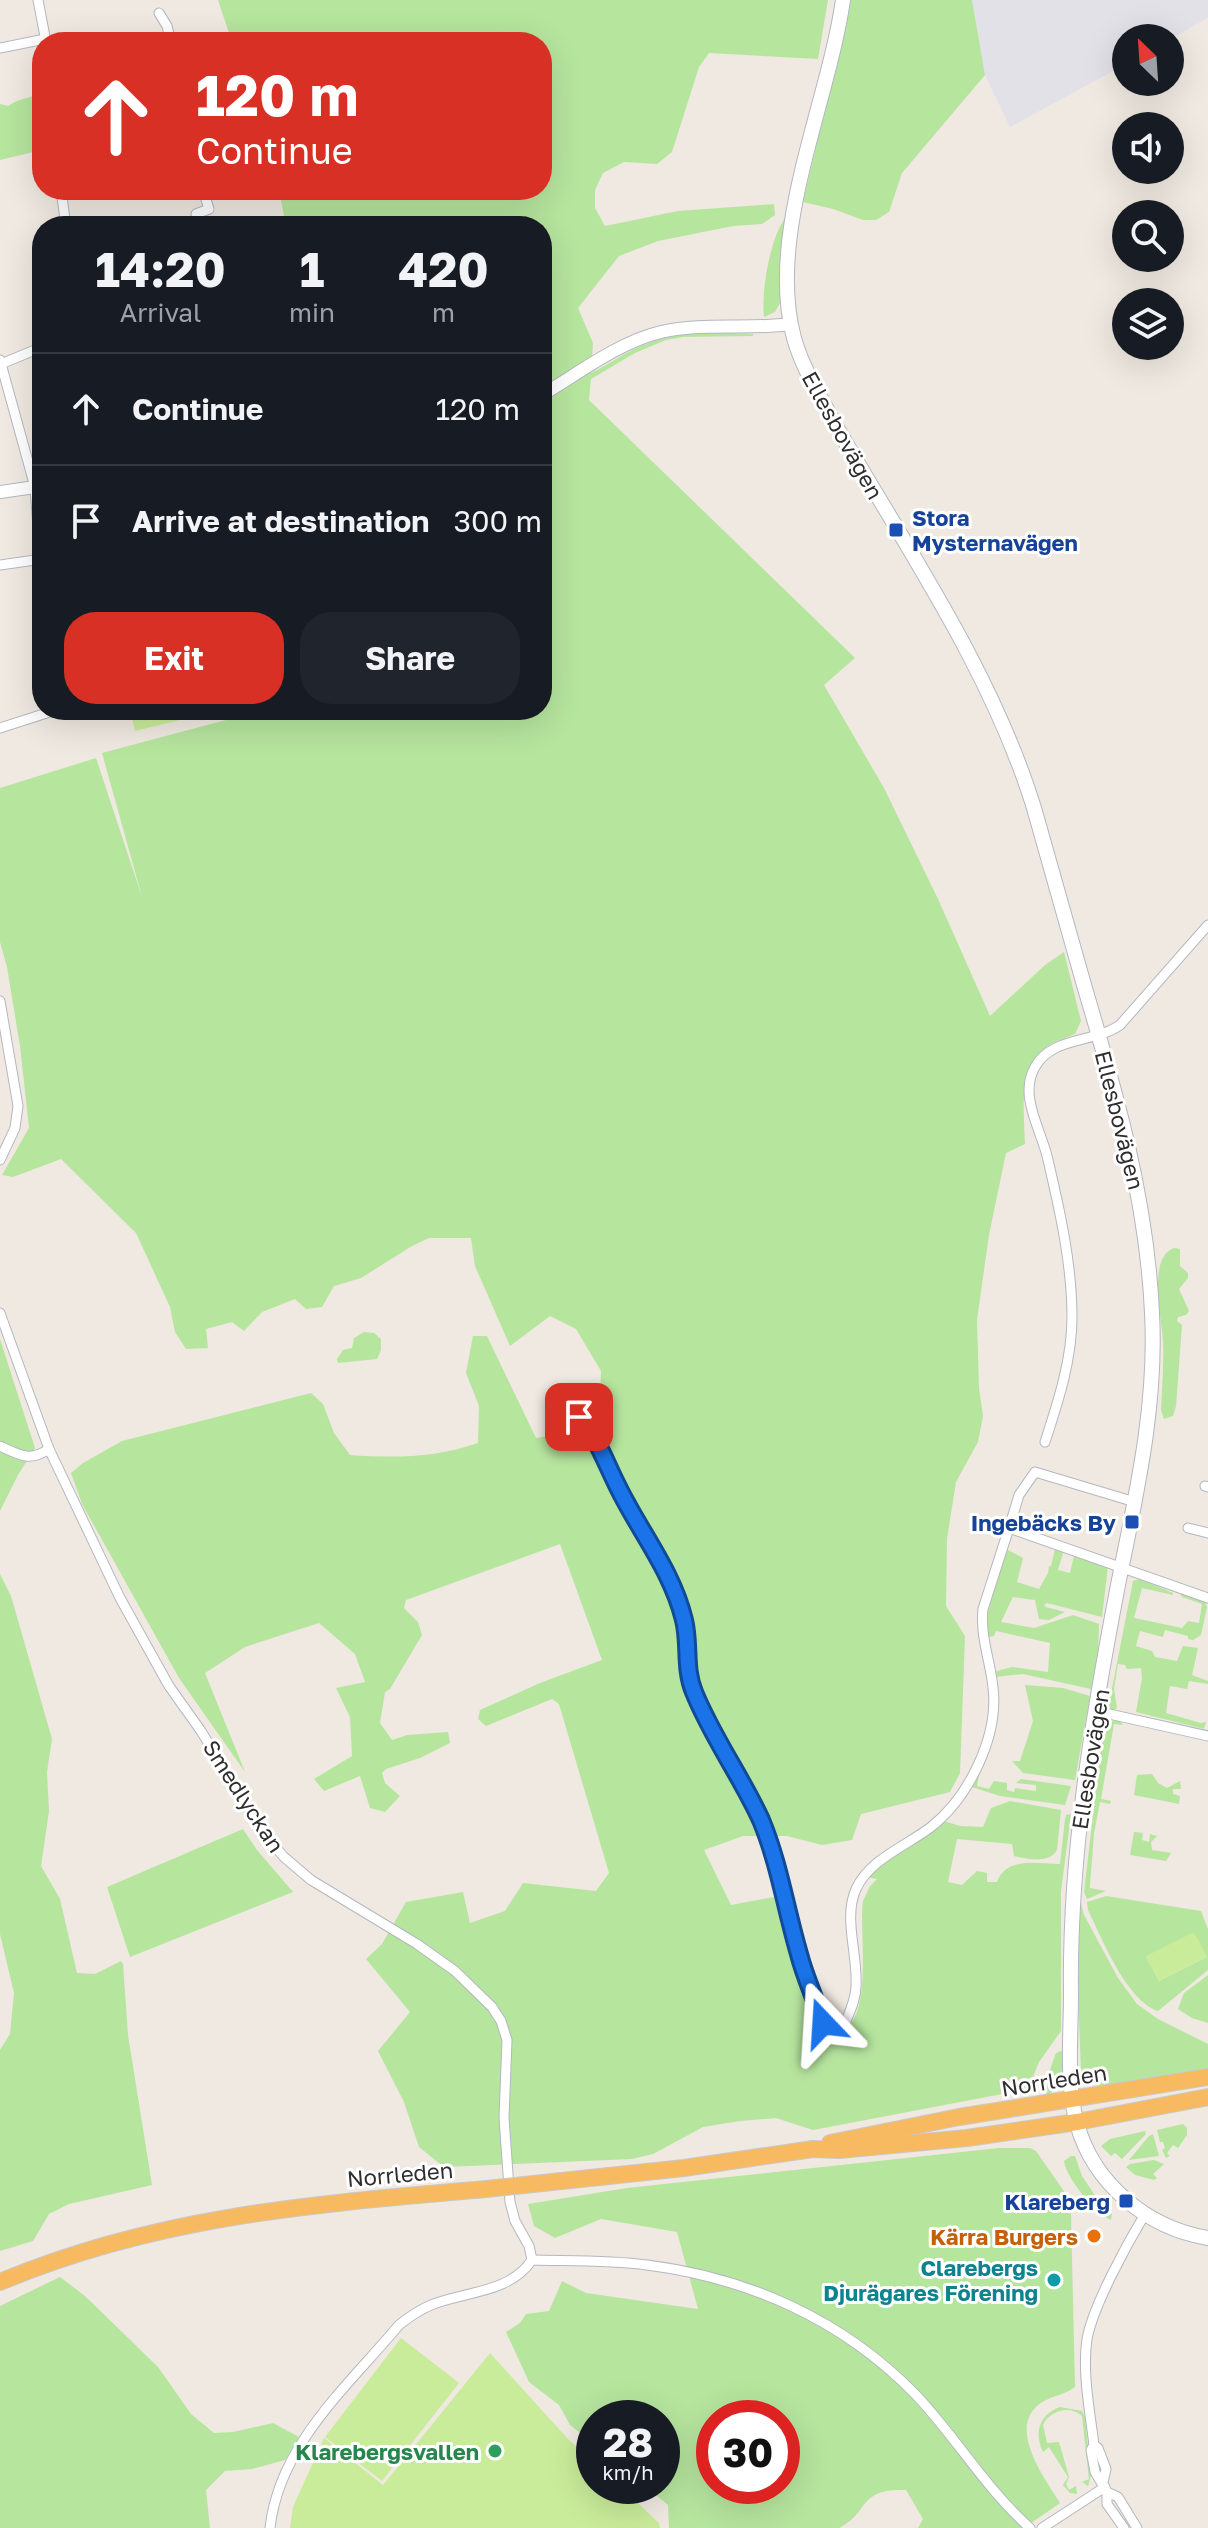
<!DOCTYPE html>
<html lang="en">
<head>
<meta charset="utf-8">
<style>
  body { margin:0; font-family:"Golos Text",sans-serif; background:#20242c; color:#f1f3f6; height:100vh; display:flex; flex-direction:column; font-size:30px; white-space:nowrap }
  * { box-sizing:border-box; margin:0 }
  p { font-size:26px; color:#9ea1a6 }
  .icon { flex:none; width:44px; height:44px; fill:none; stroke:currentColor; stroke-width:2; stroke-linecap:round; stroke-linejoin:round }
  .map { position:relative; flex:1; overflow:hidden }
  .drawer { position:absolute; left:32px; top:216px; width:520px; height:504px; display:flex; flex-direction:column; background:#171b24; border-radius:32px; box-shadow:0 8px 32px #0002 }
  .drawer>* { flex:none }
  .banner { position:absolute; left:32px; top:32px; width:520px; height:168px; border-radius:32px; box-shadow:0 8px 32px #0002; background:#d93025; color:#fff; overflow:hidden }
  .needle { width:52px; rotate:335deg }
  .controls { position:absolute; left:1112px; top:24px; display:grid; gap:16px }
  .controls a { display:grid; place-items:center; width:72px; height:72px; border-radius:50%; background:#171b24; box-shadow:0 8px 32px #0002; font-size:40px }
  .speed { position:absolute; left:576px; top:2400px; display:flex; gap:16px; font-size:40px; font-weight:700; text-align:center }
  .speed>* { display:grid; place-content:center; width:104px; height:104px; border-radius:50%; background:#171b24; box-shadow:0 8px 32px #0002; line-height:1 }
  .speed small { font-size:20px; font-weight:400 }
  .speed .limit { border:12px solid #d22; background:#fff; color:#111 }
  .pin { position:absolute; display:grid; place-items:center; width:68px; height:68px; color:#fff; margin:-34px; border-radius:16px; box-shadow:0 4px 12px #0006 }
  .me { position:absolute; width:88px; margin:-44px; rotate:340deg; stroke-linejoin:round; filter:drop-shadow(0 0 6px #0008) }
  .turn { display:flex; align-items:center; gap:28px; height:168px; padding:0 32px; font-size:36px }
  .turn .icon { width:104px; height:104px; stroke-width:2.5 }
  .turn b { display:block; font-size:56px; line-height:68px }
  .eta { display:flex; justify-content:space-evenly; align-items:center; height:136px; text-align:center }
  .eta b { font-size:48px; font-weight:700; line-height:56px }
  .button { display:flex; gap:16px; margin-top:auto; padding:16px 32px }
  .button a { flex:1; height:92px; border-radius:32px; background:#d93025; color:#fff; font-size:32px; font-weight:700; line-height:92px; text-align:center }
  .button a+a { background:#20242c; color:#f1f3f6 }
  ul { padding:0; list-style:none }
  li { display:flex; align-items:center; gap:24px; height:112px; padding:0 32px; border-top:2px solid #363941 }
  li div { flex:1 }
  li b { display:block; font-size:30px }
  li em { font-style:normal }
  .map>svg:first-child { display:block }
</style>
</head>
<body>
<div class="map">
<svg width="1208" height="2528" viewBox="0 0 1208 2528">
  <rect width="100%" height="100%" fill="#efe9e1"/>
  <path fill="#e3e1e8" d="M972,0H1208V18L1170,39L1126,38V64L1010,127L985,75Z"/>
  <g fill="#b6e59e" fill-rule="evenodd">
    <path d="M218,0H828L818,59L709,53L699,67L672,152L657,164L624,162L603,173L595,190V208L605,226L678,211L774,204L775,215L762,224L733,226L658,241L619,256L578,308L593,343L591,373C608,365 624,353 641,346C676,330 715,332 753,334V336L683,337L666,340L635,353L591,379L589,400L855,658L824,685L884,788L938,899L990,1016L1045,965L1064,952L1081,1021L1075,1034C1068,1037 1058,1040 1051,1044C1017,1065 1024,1110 1025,1144L1006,1153L989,1235L977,1320L979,1388L983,1416L978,1442L956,1482L947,1539L946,1606L965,1636L960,1773L950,1792L861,1814L852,1840L822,1845L787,1836H743L704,1850L731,1905L774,1897L821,2030L828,2038C878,2032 858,1937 863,1901L870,1886L877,1879L866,1877L868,1875L934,1827L981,1764L977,1786L989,1789L994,1781L1007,1783V1790L1014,1792L1015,1788L1036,1791V1785L1016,1783L1021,1779L1071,1786L1065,1805L1000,1796L972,1787L944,1821L960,1826L983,1827L991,1808L1010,1801L1061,1810L1057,1850C1049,1864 1028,1859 1014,1856L1012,1844L957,1839L948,1882L962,1885L977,1871L987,1873V1882H997C1006,1856 1038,1864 1060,1864L1065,1819L1066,1815L1071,1814L1061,1891V2031L1039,2062L1028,2089L813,2130L776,2118L740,2121L703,2127L653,2154L632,2159L444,2167L419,2147L404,2102L378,2051L410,2012L366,1959L382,1944L406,1902L463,1892L470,1923L505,1911L523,1883L596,1891L609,1873L559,1704L552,1699L486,1726L478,1719L480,1710L540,1683L602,1660L560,1544L406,1600L404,1608L418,1622L422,1635L390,1689L385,1692L380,1723L392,1740L407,1735L448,1732L450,1743L420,1758L386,1769L382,1773L385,1783L400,1796L385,1812L370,1808L360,1776L324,1791L314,1779L352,1756L350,1717L336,1688L365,1682L355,1654L319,1623L245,1647L205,1673L245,1772L179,1678L82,1504L71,1473L83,1463L122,1441L311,1393L323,1404L334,1433L350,1455C395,1458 435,1458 478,1443L479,1406L466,1373L473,1336H487L536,1438L549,1436L545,1416L556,1410L579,1433L599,1428L601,1371L576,1329L550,1316L510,1346L475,1266L471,1238H429L412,1246L361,1278L334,1286L322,1307L306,1309L295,1299L262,1312L244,1331L232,1322L206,1329L208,1348L186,1349L175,1332L170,1307L136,1233L61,1159L13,1177L2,1175L29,1128L20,1046L7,967L0,942V788L96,758L142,897L102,753L264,710H542V226H286L279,190H542V42H232Z"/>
    <path d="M851,0H972L985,75L902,173L889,212L876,220H863L833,209L803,202Z"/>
    <path d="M39,93L42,95V150L0,160V104L8,106C19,98 29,99 39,93Z"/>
    <path d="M786,217L781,256L780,303L775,312L764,317C761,292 770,237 786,217Z"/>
    <path d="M1174,1248L1180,1249V1266L1188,1273V1278L1179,1289L1189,1311L1186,1315L1178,1317L1177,1321L1182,1325L1176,1406L1173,1416L1164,1419L1161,1410C1162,1391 1164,1361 1163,1341C1162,1319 1147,1257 1174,1248Z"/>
    <path d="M364,1332L374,1333L381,1339V1350L377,1359L338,1363L337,1359L343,1350L352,1348L354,1338Z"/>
    <path d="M0,1339L35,1448L18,1475L0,1511Z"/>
    <path d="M1006,1549L1023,1558L1017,1582L1039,1589L1048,1573L1049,1566H1051L1055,1549L1063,1553L1058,1570L1070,1573L1074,1556L1108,1566L1102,1617L1047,1603L1044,1605L1046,1607L1065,1612L1049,1620L1039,1619L1035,1600L1013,1597L1001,1622L1034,1628L1073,1615L1099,1624L1098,1658L1091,1689L1023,1674L994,1677L993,1672L1012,1667L1048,1672L1050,1643L996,1631L994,1636L988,1637L985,1622Z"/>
    <path d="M0,1574L11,1596L52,1739L47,1772L49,1811L41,1866L60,1899L77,1973L95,1974L121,1961L123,1964L128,2035L152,2185L69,2204L49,2214L33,2241L0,2251V2050L10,2034L14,1993L0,1934Z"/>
    <path d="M1140,1579L1173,1593V1595L1142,1588L1134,1618L1182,1628L1188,1621L1199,1623L1202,1604L1182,1597L1180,1593L1205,1602L1207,1607L1201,1635L1193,1640L1188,1639V1636L1165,1630L1163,1637L1140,1631L1136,1646L1152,1651L1155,1657L1177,1661L1183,1646L1198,1648L1192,1675L1208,1681V1684L1189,1681L1187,1689L1170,1686L1166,1713L1201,1723L1206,1722L1204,1729L1136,1712L1142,1678L1141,1668L1127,1669L1125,1665L1118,1664L1114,1689L1117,1708L1112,1711L1108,1709L1133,1581Z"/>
    <path d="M1025,1685L1063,1688L1090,1696L1075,1780L1023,1773L1012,1761H1020L1033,1721Z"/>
    <path d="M1108,1720L1120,1721L1123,1725L1114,1724L1101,1799L1111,1801L1110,1804L1100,1802L1094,1833L1090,1885V1888L1106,1891L1087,1899L1084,1892L1104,1722Z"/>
    <path d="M1098,1739L1083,1856L1080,1900L1084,1915L1118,1978L1137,2004L1158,2019L1208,2044V2070L1100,2086L1087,2081L1081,2073L1076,1939L1080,1851Z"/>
    <path d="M1152,1774L1158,1783L1167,1788L1180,1781L1181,1789H1173V1794L1180,1796L1179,1804L1134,1795L1137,1775Z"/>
    <path d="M243,1829L257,1850L293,1892L130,1957L107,1887Z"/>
    <path d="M1134,1832L1143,1833L1142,1840L1149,1842L1150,1834L1157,1836L1151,1842L1152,1850L1171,1853L1166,1861L1130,1855Z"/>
    <path d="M1106,1896L1201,1911L1208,1929V1970L1158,2011C1127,2001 1102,1939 1088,1910L1087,1902ZM1146,1956L1207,1957L1159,1981Z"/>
    <path d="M1208,1975V2023L1192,2018L1178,2009L1184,1993Z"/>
    <path d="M1064,2050C1064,2066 1061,2089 1046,2096L1047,2078L1056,2053Z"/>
    <path d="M1183,2124L1187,2128V2135L1178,2148L1173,2145L1167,2153L1170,2156L1166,2158L1162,2150L1165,2148L1163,2142H1160L1157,2130Z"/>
    <path d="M1145,2131L1146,2134L1122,2159L1115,2153L1111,2156L1101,2146L1110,2139Z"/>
    <path d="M1153,2134L1159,2156L1129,2160L1149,2136Z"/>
    <path d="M999,2148H1030L1036,2151L1068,2197L1071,2214L1075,2387C1063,2396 1047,2396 1036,2407C1010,2432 1045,2479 1060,2503L1024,2528H918L923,2519L906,2490C857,2488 870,2513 839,2528H669L668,2505L645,2486H662V2418H594V2444L570,2425L559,2405L529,2382L506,2332L520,2323L526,2314L549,2311L562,2281L586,2293L698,2309L677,2232L601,2219L555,2238L534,2226L528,2204L627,2188ZM714,2418H782V2486H714Z"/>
    <path d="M1071,2156H1075L1082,2176L1108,2215L1112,2214L1111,2220C1096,2214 1066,2178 1064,2161Z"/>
    <path d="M1154,2160L1164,2164L1153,2174L1157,2178L1154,2180L1135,2175L1126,2167L1130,2164Z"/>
    <path d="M60,2277L85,2296L158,2367L191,2414L214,2433L233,2432L273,2423L299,2437L285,2460L252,2469L225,2471L206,2490L210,2528H0V2306Z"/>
    <path d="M1060,2407L1082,2411L1085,2417L1091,2475L1088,2486L1082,2482L1089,2479L1082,2416C1070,2405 1050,2410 1043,2425L1047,2443L1059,2442L1069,2477L1066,2484L1069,2490L1076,2486L1077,2494L1070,2493L1063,2485L1068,2477L1049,2447L1043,2452C1034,2432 1039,2415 1060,2407Z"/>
  </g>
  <g fill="#c9ec9a">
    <path d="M130,710H177L180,720L135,731Z"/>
    <path d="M1194,1932L1207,1957L1159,1981L1146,1956Z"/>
    <path d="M401,2338L459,2383L382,2481L325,2437Z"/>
    <path d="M490,2353L567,2438L594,2463V2486H620L659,2523L660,2528H290L293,2507L324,2438L383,2485Z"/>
  </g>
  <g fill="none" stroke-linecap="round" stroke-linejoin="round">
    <g stroke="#b4b7c1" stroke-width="11">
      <g id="minor">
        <path d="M38,0L46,42"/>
        <path d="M159,13L167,26L171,42"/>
        <path d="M0,48L45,39"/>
        <path d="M61,190L66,226"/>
        <path d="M196,214L209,209L203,190"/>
        <path d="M0,360L35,487L42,582"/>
        <path d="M1,364L42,347"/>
        <path d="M0,565L42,559"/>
        <path d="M0,728L56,710"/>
        <path d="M0,1001L18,1106L15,1128L0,1160"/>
        <path d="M0,1313L49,1449L120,1598L169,1686L201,1731L264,1834L284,1857L311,1880L417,1944L455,1971L492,2007L501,2021L507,2040L504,2118L510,2202L515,2221L529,2246L532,2260"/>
        <path d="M572,1397C575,1416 589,1426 598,1443C606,1457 611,1473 618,1487C633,1518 653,1546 669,1576C676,1589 682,1608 685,1622C689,1644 685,1666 692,1688C709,1738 747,1778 764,1828C775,1861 811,2020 833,2032L841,2030L844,2026C849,2013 856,2000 856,1986C858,1954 843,1918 856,1889C870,1859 906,1846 931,1827C969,1797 999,1736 993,1687C990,1660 980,1636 983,1609L1009,1528L1208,1598"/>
        <path d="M1045,1442C1058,1402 1072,1360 1072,1317C1072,1265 1060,1211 1048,1160C1042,1131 1018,1096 1035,1067C1052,1036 1095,1043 1120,1025L1208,925"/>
        <path d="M0,1446C19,1455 30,1462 49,1449"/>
        <path d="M1205,1486L1208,1487"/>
        <path d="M1009,1528L1019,1495L1035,1472L1135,1502"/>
        <path d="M1188,1528L1208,1533"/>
        <path d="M1096,1711L1208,1736"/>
        <path d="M532,2260C571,2261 609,2260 647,2265C749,2278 843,2320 915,2394C956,2437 985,2488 1030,2528"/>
        <path d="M1094,2445L1098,2448L1106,2469L1103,2482"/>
        <path d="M1107,2492L1118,2497L1137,2528"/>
        <path d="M270,2528C279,2445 348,2386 399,2325C409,2317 419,2310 431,2305C464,2291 509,2294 532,2260"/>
        <path d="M1042,2528L1105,2487"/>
        <path d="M1124,2528L1107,2504V2492L1095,2472L1091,2450L1094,2445C1090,2412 1082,2372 1087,2339C1093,2306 1127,2244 1145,2214"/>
      </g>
    </g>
    <g stroke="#b4b7c1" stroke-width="14">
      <g id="tertiary">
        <path d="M542,395C579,373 619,342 661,332C704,322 748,330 791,324"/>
        <path d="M0,492L42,486"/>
      </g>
    </g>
    <g stroke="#b4b7c1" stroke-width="16">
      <path id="secondary" d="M843,0C828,104 766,235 794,338C802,367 819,394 833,421C905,546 991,669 1034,808C1051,867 1067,926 1084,985C1116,1093 1147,1200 1152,1313C1157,1406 1136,1495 1118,1585C1092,1720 1069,1857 1071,1994C1071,2036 1066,2083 1077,2124C1094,2184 1147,2228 1208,2238"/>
    </g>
    <g stroke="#c9c9c9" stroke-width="18">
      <g id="trunk">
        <path d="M830,2143L959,2117L1208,2077"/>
        <path d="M524,2185L684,2168L813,2149L839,2150L967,2138L1077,2122L1208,2097"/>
        <path d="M0,2282C159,2215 317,2204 486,2189"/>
      </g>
    </g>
    <use href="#minor" stroke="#fff" stroke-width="9"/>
    <use href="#tertiary" stroke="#fff" stroke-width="12"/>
    <use href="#secondary" stroke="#fff" stroke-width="14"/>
    <use href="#trunk" stroke="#f8ba60" stroke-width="16"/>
    <g stroke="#c9c9c9" stroke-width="18" stroke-linecap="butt">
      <path id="trunk-bridge" d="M486,2189L524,2185"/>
    </g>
    <use href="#trunk-bridge" stroke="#f8ba60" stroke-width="16"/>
  </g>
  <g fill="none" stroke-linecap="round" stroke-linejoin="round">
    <g stroke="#114b97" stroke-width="20">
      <path id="route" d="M579,1417C597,1437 605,1461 617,1485C639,1531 672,1570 684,1620C690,1644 684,1668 694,1692C712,1737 741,1776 761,1820C779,1863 786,1910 799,1954C805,1978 816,2000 823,2023"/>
    </g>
    <use href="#route" stroke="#1a73e8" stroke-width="14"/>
  </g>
  <g fill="#1a4fb4" stroke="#fff" stroke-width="3">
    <rect x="888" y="522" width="16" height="16" rx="4"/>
    <rect x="1124" y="1514" width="16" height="16" rx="4"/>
    <rect x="1118" y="2193" width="16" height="16" rx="4"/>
  </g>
  <circle fill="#e8710a" stroke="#fff" stroke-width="3" cx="1094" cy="2236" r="8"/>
  <circle fill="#0f9aa8" stroke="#fff" stroke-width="3" cx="1054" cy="2280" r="8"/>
  <circle fill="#2e9e5b" stroke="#fff" stroke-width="3" cx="495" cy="2451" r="8"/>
  <g text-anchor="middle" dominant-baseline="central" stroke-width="6" stroke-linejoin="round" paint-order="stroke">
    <g font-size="22" fill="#2e2e2e" stroke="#fff">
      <text transform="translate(843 435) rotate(61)">Ellesbovägen</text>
      <text transform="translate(1120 1120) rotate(76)">Ellesbovägen</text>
      <text transform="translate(1090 1759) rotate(-81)">Ellesbovägen</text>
      <text transform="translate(244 1796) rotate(57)">Smedlyckan</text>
      <text transform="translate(1054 2080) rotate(-9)">Norrleden</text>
      <text transform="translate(400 2174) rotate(-5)">Norrleden</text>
    </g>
    <g font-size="22" font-weight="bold" fill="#164399" stroke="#fff" text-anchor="end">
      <text x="912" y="517" text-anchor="start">Stora<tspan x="912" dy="25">Mysternavägen</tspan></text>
      <text x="1116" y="1522">Ingebäcks By</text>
      <text x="1110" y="2201">Klareberg</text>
    </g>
    <g font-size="22" font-weight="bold" fill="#c56008" stroke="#fff" text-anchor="end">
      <text x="1078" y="2236">Kärra Burgers</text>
    </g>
    <g font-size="22" font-weight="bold" fill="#0d838f" stroke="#fff" text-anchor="end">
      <text x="1038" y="2267">Clarebergs<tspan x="1038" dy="25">Djurägares Förening</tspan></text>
    </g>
    <g font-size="22" font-weight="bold" fill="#27864d" stroke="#fff" text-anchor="end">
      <text x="479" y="2451">Klarebergsvallen</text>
    </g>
  </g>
</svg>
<div class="controls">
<a><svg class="needle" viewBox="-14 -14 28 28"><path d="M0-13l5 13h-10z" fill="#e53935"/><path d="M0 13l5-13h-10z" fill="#9ea1a6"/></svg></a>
<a><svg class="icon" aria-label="sound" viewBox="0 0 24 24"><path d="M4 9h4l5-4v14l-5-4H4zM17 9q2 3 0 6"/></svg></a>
<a><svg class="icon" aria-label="search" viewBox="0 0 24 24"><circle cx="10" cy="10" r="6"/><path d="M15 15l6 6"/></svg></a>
<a><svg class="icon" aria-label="layers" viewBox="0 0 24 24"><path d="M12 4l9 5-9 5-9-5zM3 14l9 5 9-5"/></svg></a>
</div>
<div class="speed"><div>28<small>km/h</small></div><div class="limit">30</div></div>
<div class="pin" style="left:579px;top:1417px;background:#d93025"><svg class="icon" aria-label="arrive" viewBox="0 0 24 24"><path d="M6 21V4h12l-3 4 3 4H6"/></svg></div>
<svg class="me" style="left:823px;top:2023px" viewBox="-20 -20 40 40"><path d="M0-17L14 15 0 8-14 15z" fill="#1a73e8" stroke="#fff" stroke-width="4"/></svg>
<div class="banner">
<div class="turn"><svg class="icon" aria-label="ahead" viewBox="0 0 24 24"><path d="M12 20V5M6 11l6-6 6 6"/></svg><div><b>120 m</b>Continue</div></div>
</div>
<section class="drawer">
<div class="eta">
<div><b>14:20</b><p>Arrival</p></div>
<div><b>1</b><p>min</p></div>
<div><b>420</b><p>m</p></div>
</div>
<ul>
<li><svg class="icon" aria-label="ahead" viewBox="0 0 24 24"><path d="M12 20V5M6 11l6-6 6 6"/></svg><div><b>Continue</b></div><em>120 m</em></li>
<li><svg class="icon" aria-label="arrive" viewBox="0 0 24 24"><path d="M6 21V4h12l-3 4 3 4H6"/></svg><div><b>Arrive at destination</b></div><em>300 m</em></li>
</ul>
<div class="button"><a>Exit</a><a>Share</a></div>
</section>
</div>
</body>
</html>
